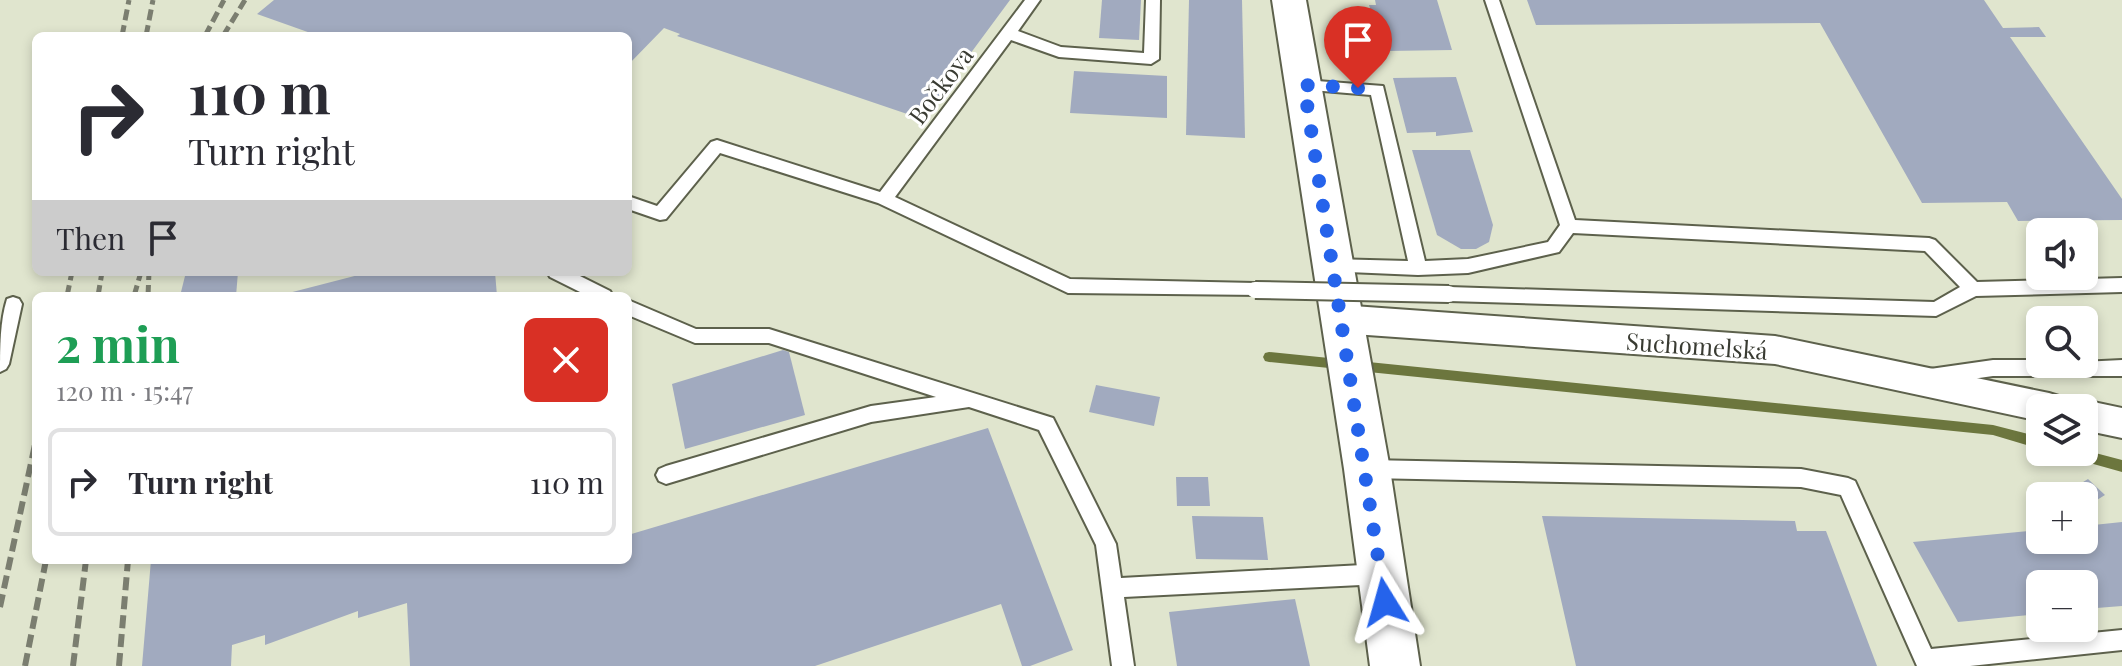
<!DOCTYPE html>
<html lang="en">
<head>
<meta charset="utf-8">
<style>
  body { margin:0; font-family:"Playfair Display",serif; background:#f2f2f3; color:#2b2b33; height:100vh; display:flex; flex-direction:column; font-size:30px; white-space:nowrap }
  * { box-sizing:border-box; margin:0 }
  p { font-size:26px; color:#7c7c81 }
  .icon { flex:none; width:44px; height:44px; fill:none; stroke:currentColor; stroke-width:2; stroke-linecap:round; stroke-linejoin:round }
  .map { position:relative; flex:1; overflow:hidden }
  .sheet { position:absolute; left:32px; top:292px; width:600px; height:272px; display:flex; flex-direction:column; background:#fff; border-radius:12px; box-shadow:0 4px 12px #0003 }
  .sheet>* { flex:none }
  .guide { position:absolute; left:32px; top:32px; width:600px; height:244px; border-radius:12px; box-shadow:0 4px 12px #0003; background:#fff; color:#2b2b33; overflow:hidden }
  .tools { position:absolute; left:2026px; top:218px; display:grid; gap:16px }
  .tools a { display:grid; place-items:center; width:72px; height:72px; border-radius:12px; background:#fff; box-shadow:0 4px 12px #0003; font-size:40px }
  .pin { position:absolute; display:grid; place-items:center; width:68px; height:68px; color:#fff; margin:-82px -34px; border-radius:50% 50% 50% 0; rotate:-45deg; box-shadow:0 0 8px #0007 }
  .pin .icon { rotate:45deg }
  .me { position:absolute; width:88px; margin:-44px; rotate:352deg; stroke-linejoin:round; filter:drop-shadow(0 0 6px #0008) }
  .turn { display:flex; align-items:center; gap:28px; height:168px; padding:0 24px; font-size:36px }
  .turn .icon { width:104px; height:104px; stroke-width:2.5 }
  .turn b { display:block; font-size:56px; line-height:68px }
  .then { display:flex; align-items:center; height:76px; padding:0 24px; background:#0003; gap:16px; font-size:30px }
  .round { display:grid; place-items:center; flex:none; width:84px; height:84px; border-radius:12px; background:#f2f2f3 }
  .head { display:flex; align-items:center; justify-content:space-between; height:136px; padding:0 24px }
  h1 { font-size:48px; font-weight:700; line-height:60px; color:#1e9e55 }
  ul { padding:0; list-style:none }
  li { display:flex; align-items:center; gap:24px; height:108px; margin:0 16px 12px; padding:0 8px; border:4px solid #e1e1e2; border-radius:12px }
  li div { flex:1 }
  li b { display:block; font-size:30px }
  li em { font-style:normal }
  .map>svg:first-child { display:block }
</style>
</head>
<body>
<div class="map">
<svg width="2122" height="666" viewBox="0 0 2122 666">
  <rect width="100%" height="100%" fill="#e0e5ce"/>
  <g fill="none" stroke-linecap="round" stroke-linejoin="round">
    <g fill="#6c763e" fill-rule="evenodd">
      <path d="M1269,352L1993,425L2040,437V449L1993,435L1269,362L1265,361L1263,357L1265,353Z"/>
      <path d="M2084,450L2122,460V472L2072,458L2067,456L2066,452H2084Z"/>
    </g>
  </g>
  <g fill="#a1aabf">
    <path d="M274,0H1010L922,119L677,36L680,34L664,28L628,65V36H319L257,14Z"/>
    <path d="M1102,0H1141L1139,40L1099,38Z"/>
    <path d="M1189,0H1242L1245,138L1186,135Z"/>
    <path d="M1375,0H1437L1452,50L1388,51L1381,22H1374L1369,5H1376Z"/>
    <path d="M1527,0H1984L2003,28L2039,27L2046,37H2010L2122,199V220L2018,221L2007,202L1922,203L1820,23L1536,25Z"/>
    <path d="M1074,71L1167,76V118L1070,113Z"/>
    <path d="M1456,77L1473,132L1436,136V132L1407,133L1393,78Z"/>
    <path d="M1412,150H1470L1493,225L1489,242L1476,249H1461L1437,235Z"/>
    <path d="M186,272H238L236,296H180Z"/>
    <path d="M370,272H495L497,296H277Z"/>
    <path d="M783,350L789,352L805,415L685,449L672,384Z"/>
    <path d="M1096,385L1160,397L1154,426L1089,412Z"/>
    <path d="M988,428L1073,650L1030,666H1022L1001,604L815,666H410L407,603L358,618V611L265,645V635L232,645L231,666H142L151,560H628V535Z"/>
    <path d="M1176,477H1208L1210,506H1177Z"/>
    <path d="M2088,479L2105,495L2092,503L2075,487Z"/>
    <path d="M1192,516L1263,517L1268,560L1196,559Z"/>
    <path d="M1542,516L1795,521L1797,531H1826L1877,666H1576Z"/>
    <path d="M2122,522V606L2084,609V584H2040V614L1958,622L1913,542L2040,530V540H2084V526Z"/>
    <path d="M1295,599L1310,666H1177L1169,612Z"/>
  </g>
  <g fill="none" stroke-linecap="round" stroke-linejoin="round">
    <g stroke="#5d614c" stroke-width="4">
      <g id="service">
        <path d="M1025,0H1040L1018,31L1061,47L1144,53L1146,0H1160L1159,59L1151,64L1059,57L1011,40L895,197L1070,279L1255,283L1261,285L1264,290L1261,295L1068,293L878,203L720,153L666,219L660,220L628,209V196L657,206L711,142L717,140L880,192Z"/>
        <path d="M1485,0H1499L1575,220L1929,238L1935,240L1977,282L2122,278V292L1976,296L1936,316L1449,301L1443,299L1440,294L1443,289L1449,287L1934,302L1960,287L1925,251L1573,233L1559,252L1468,273L1418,275L1325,271L1322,266L1331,259L1408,261L1371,95L1299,89V81L1304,80L1383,86L1425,261L1468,259L1548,242L1560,225Z"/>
        <path d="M547,272H572L610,291L613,296H588L550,277Z"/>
        <path d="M13,297L19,299L22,304L9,364L6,369L0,372C0,348 0,321 7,299Z"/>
        <path d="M628,300L696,329H769L1053,418L1116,544L1121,578L1381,564L1388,567L1391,574L1388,581L1381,584L1124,597L1134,666H1112L1096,545L1039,430L969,407L871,422L666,484L659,481L656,475L659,469L666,466L871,406L936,397L769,343H695L628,315Z"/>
        <path d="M1993,360H2040V364L2122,360V376H1993L1930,385L1923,382L1921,377L1923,372L1930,369Z"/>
        <path d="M1368,460L1801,469L1848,478L1855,481L1931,649L2122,630V650L1970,666H1917L1841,495L1801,487L1368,478L1361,475L1358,469L1361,463Z"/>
      </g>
    </g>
    <g stroke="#5d614c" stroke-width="4">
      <g id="minor">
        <path d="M1339,305L1775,336L2049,393L2062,397L2067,408H2040V421L1775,364L1339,333L1327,329L1322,319L1327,309Z"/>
        <path d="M2084,400L2122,408V438L2084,430V408H2070Z"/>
      </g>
    </g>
    <g stroke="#5d614c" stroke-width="4">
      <path id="tertiary" d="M1272,0H1306L1390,469L1420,666H1370L1344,469Z"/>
    </g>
    <use href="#service" fill="#fff" fill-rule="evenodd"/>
    <use href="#minor" fill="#fff" fill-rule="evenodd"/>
    <use href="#tertiary" fill="#fff" fill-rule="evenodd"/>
    <g stroke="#7b7e70" stroke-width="5" stroke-dasharray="11 5" stroke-linecap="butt">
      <path d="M122,36L129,0"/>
      <path d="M146,36L153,0"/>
      <path d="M205,36L224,0"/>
      <path d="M223,36L245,0"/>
      <path d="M67,296L72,272"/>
      <path d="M98,296L102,272"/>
      <path d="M134,296L141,272"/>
      <path d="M148,296L149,272"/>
    </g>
    <g stroke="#7b7e70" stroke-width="6" stroke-dasharray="13 6" stroke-linecap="butt">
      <path d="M0,607L36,440"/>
      <path d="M25,666L46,560"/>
      <path d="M73,666L86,560"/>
      <path d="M119,666L128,560"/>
    </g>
    <g stroke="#5d614c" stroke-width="20" stroke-linecap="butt">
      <path id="service-bridge" d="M1255,290L1449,294"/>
    </g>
    <use href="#service-bridge" stroke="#fff" stroke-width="16"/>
  </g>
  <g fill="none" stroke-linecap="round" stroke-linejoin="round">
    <path stroke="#2563eb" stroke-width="14" stroke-dasharray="0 25.2" d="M1358,88L1304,85L1385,602"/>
  </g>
  <g text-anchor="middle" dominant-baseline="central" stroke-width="6" stroke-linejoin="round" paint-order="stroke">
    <g font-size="24" fill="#393b32" stroke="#fff">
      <text transform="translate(940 85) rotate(-53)">Bočkova</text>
      <text transform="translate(1697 345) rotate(4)">Suchomelská</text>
    </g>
  </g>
</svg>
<div class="tools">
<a><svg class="icon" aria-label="sound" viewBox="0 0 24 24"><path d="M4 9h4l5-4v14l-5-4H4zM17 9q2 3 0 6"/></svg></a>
<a><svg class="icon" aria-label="search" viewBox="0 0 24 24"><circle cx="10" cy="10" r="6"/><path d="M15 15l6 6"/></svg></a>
<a><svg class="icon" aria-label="layers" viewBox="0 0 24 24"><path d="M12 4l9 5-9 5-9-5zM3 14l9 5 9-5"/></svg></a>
<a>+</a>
<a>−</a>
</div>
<div class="pin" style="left:1358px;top:88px;background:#d93025"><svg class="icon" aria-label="arrive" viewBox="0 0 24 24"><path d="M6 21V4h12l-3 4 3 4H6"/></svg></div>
<svg class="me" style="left:1385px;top:602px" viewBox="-20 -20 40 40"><path d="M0-17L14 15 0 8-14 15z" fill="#2563eb" stroke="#fff" stroke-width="4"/></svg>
<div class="guide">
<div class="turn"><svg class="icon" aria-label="right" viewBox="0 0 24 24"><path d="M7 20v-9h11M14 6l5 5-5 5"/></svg><div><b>110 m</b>Turn right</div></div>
<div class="then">Then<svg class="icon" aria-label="arrive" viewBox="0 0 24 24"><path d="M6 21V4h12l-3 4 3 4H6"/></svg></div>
</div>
<section class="sheet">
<div class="head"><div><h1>2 min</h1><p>120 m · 15:47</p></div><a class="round" style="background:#d93025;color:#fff"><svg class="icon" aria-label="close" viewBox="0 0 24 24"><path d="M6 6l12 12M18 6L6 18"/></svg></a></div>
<ul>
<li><svg class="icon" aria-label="right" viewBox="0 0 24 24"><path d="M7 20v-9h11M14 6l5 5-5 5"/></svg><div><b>Turn right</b></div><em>110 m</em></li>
</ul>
</section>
</div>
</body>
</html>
